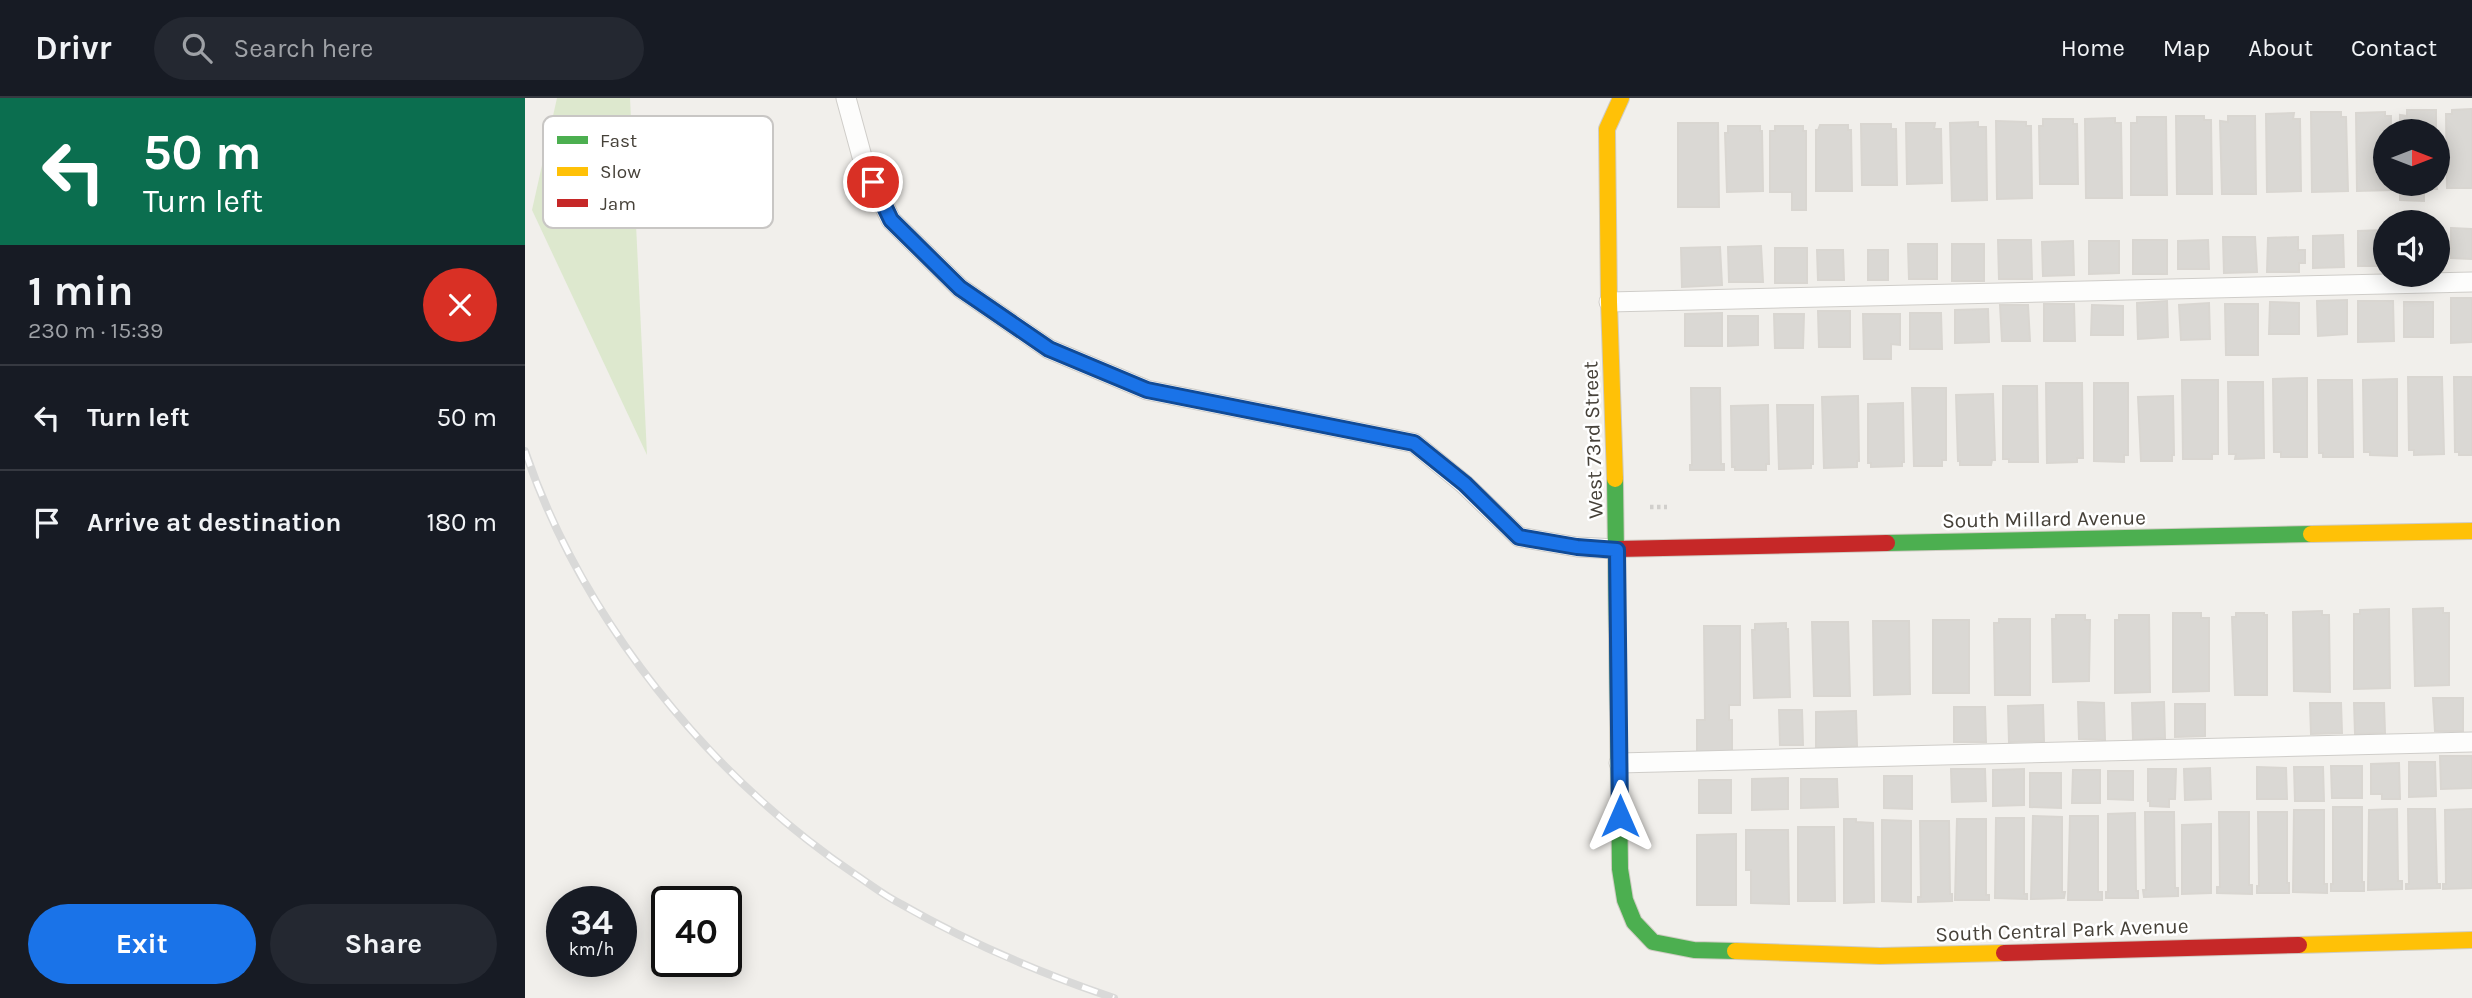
<!DOCTYPE html>
<html lang="en">
<head>
<meta charset="utf-8">
<style>
  body { margin:0; font-family:Karla,sans-serif; background:#242831; color:#f1f3f6; height:100vh; display:flex; flex-direction:column; font-size:26px; white-space:nowrap }
  * { box-sizing:border-box; margin:0 }
  p { font-size:23px; color:#9ea1a6 }
  .icon { flex:none; width:38px; height:38px; fill:none; stroke:currentColor; stroke-width:2; stroke-linecap:round; stroke-linejoin:round }
  .map { position:relative; flex:1; overflow:hidden }
  .drawer { display:flex; flex-direction:column; background:#171b24; width:525px }
  .drawer>* { flex:none }
  .top-card { background:#0b6e4f; color:#fff; overflow:hidden }
  .needle { width:46px; rotate:90deg }
  .tools { position:absolute; left:1848px; top:21px; display:grid; gap:14px }
  .tools a { display:grid; place-items:center; width:77px; height:77px; border-radius:50%; background:#171b24; box-shadow:0 4px 18px #0003; font-size:35px }
  .speed { position:absolute; left:21px; top:788px; display:flex; gap:14px; font-size:35px; font-weight:700; text-align:center }
  .speed>* { display:grid; place-content:center; width:91px; height:91px; border-radius:50%; background:#171b24; box-shadow:0 4px 18px #0003; line-height:1 }
  .speed small { font-size:18px; font-weight:400 }
  .speed .limit { border:4px solid #111; border-radius:10px; background:#fff; color:#111 }
  .pin { position:absolute; display:grid; place-items:center; width:60px; height:60px; color:#fff; margin:-30px; border:4px solid #fff; border-radius:50%; box-shadow:0 2px 7px #0007 }
  .me { position:absolute; width:77px; margin:-38px; rotate:0deg; stroke-linejoin:round; filter:drop-shadow(0 0 5px #0008) }
  .turn { display:flex; align-items:center; gap:24px; height:147px; padding:0 28px; font-size:32px }
  .turn .icon { width:91px; height:91px; stroke-width:2.5 }
  .turn b { display:block; font-size:49px; line-height:60px }
  .round { display:grid; place-items:center; flex:none; width:74px; height:74px; border-radius:37px; background:#242831 }
  .summary { display:flex; align-items:center; justify-content:space-between; height:119px; padding:0 28px }
  h1 { font-size:42px; font-weight:700; line-height:52px }
  .primary-button { display:flex; gap:14px; margin-top:auto; padding:14px 28px }
  .primary-button a { flex:1; height:80px; border-radius:42px; background:#1a73e8; color:#fff; font-size:28px; font-weight:700; line-height:80px; text-align:center }
  .primary-button a+a { background:#242831; color:#f1f3f6 }
  ul { padding:0; list-style:none }
  li { display:flex; align-items:center; gap:21px; height:105px; padding:0 28px; border-top:2px solid #363941 }
  li div { flex:1 }
  li b { display:block; font-size:26px }
  li em { font-style:normal }
  header { display:flex; align-items:center; gap:42px; box-sizing:border-box; height:98px; padding:0 35px; background:#171b24; border-bottom:2px solid #363941 }
  header strong { font-size:33px }
  nav { display:flex; gap:38px; margin-inline-start:auto; font-size:24px }
  .search { width:490px; height:63px; background:#242831; display:flex; align-items:center; gap:18px; box-sizing:border-box; padding:0 24px; border-radius:38px; color:#9ea1a6; font-size:26px }
  main { display:flex; flex:1; min-height:0 }
  .map>svg:first-child { display:block }
</style>
</head>
<body>
<header>
<strong>Drivr</strong>
<div class="search"><svg class="icon" aria-label="search" viewBox="0 0 24 24"><circle cx="10" cy="10" r="6"/><path d="M15 15l6 6"/></svg>Search here</div>
<nav><a>Home</a><a>Map</a><a>About</a><a>Contact</a></nav>
</header>
<main>
<section class="drawer">
<div class="top-card">
<div class="turn"><svg class="icon" aria-label="left" viewBox="0 0 24 24"><path d="M17 20v-9H6M10 6l-5 5 5 5"/></svg><div><b>50 m</b>Turn left</div></div>
</div>
<div class="summary"><div><h1>1 min</h1><p>230 m · 15:39</p></div><a class="round" style="background:#d93025;color:#fff"><svg class="icon" aria-label="close" viewBox="0 0 24 24"><path d="M6 6l12 12M18 6L6 18"/></svg></a></div>
<ul>
<li><svg class="icon" aria-label="left" viewBox="0 0 24 24"><path d="M17 20v-9H6M10 6l-5 5 5 5"/></svg><div><b>Turn left</b></div><em>50 m</em></li>
<li><svg class="icon" aria-label="arrive" viewBox="0 0 24 24"><path d="M6 21V4h12l-3 4 3 4H6"/></svg><div><b>Arrive at destination</b></div><em>180 m</em></li>
</ul>
<div class="primary-button"><a>Exit</a><a>Share</a></div>
</section>
<div class="map">
<svg width="1947" height="900" viewBox="0 0 1947 900">
  <rect width="100%" height="100%" fill="#f1efeb"/>
  <path fill="#dde8ce" d="M32,0H105L122,357L7,112Z"/>
  <g fill="#dad8d4" stroke="#d9d6d1" stroke-width="2">
    <path d="M1947,11V90H1922L1921,16H1927V12Z"/>
    <path d="M1882,12H1911V33H1875V17L1882,18Z"/>
    <path d="M1786,14H1816V19H1821L1823,93L1787,94Z"/>
    <path d="M1860,14V18H1866V33H1860V86H1868V92L1832,93L1831,15Z"/>
    <path d="M1769,15L1768,21H1775L1776,93L1742,94L1741,16Z"/>
    <path d="M1651,18H1679V22H1686L1687,96H1652Z"/>
    <path d="M1703,18H1730L1731,96H1697L1695,23L1703,24Z"/>
    <path d="M1612,19H1641L1642,97H1606V25H1612Z"/>
    <path d="M1590,20V25H1596L1597,100H1561L1560,21Z"/>
    <path d="M1518,21H1548V26H1552L1553,86H1515L1514,28H1518Z"/>
    <path d="M1471,23L1501,24V28H1506L1507,100L1472,101Z"/>
    <path d="M1453,24V29H1461L1462,102L1427,103L1425,25Z"/>
    <path d="M1153,25H1193L1194,109H1153Z"/>
    <path d="M1381,25H1410L1409,31H1416L1417,85L1382,86Z"/>
    <path d="M1336,26H1366V31H1371L1372,87H1337Z"/>
    <path d="M1295,27H1323V32H1326L1327,93H1291V32H1293Z"/>
    <path d="M1203,28H1235V33H1237L1238,93L1202,94L1200,35H1203Z"/>
    <path d="M1250,28H1278V33H1281V112H1267V94H1245V33H1250Z"/>
    <path d="M1875,86H1911L1912,91H1899V103L1875,102Z"/>
    <path d="M1926,130L1947,131V161L1926,160Z"/>
    <path d="M1860,132V168H1833V133Z"/>
    <path d="M1818,137L1819,169L1788,170V138Z"/>
    <path d="M1698,139H1730L1732,174L1699,175Z"/>
    <path d="M1773,139V152H1780V165H1774V174H1742L1743,140Z"/>
    <path d="M1473,142H1506L1507,181H1474Z"/>
    <rect x="1608" y="142" width="34" height="34"/>
    <path d="M1683,142L1684,171H1653V143Z"/>
    <path d="M1548,143L1549,177L1518,178L1517,144Z"/>
    <path d="M1564,143H1594V175L1564,176Z"/>
    <path d="M1383,146H1412V181H1384Z"/>
    <rect x="1427" y="146" width="32" height="37"/>
    <path d="M1236,148L1238,184H1204L1203,149Z"/>
    <path d="M1195,149L1197,187L1157,189L1156,150Z"/>
    <rect x="1250" y="150" width="32" height="35"/>
    <path d="M1292,152H1318L1319,182H1293Z"/>
    <rect x="1343" y="152" width="20" height="30"/>
    <path d="M1926,200H1947V244L1926,245Z"/>
    <path d="M1822,202V236L1793,238L1792,203Z"/>
    <path d="M1642,203L1643,239L1613,241L1612,205Z"/>
    <path d="M1833,203H1868L1869,243L1833,244Z"/>
    <path d="M1745,204L1774,205V236H1744Z"/>
    <rect x="1879" y="204" width="29" height="35"/>
    <path d="M1684,205L1685,241L1656,242L1654,207Z"/>
    <path d="M1519,206H1549L1550,243H1519Z"/>
    <path d="M1700,206H1733V257H1701Z"/>
    <path d="M1475,207H1503L1505,243H1477Z"/>
    <path d="M1567,207L1598,208V237H1566Z"/>
    <path d="M1463,211L1464,244L1430,245V212Z"/>
    <path d="M1293,213H1325V249H1294Z"/>
    <path d="M1197,215V248H1160V216Z"/>
    <path d="M1385,215H1416L1417,251H1385Z"/>
    <path d="M1249,216H1279L1278,250H1250Z"/>
    <path d="M1338,216H1375V247L1366,246V261H1339Z"/>
    <path d="M1203,218H1233V247L1203,248Z"/>
    <path d="M1883,279H1917L1919,356L1889,357V352H1884Z"/>
    <path d="M1929,279H1947V357H1934V354H1930Z"/>
    <path d="M1782,280V359H1756V354H1749L1748,281Z"/>
    <path d="M1872,281V358L1845,357V354H1839L1838,282Z"/>
    <path d="M1657,282H1693V356H1687V361H1658Z"/>
    <path d="M1793,282H1827L1828,359H1798V355H1794Z"/>
    <path d="M1703,284H1738L1739,360L1710,361L1711,356H1704Z"/>
    <path d="M1521,285H1557L1558,360H1552V364L1522,365Z"/>
    <path d="M1569,285H1603V357H1599V364L1569,363Z"/>
    <path d="M1478,288H1512L1513,364H1484V361H1478Z"/>
    <path d="M1166,290H1195L1196,366H1199V372H1165V367H1167Z"/>
    <path d="M1387,290H1421V362H1417V368H1389Z"/>
    <path d="M1468,296L1470,362H1467L1466,367H1435V363H1433L1431,297Z"/>
    <path d="M1333,298L1334,363H1332V369L1299,370L1297,299Z"/>
    <path d="M1648,298L1649,357H1647V363H1616L1613,299Z"/>
    <path d="M1378,305L1379,364H1377V368L1346,369V365H1343V306Z"/>
    <path d="M1243,307L1244,366H1241V372H1210V369H1207L1206,308Z"/>
    <path d="M1252,307H1288V366H1286V370L1254,371Z"/>
    <path d="M1918,510V515H1924V587L1890,588L1888,511Z"/>
    <path d="M1864,511L1865,590L1829,591V516H1835V512Z"/>
    <path d="M1797,513V517H1804L1805,594L1769,593L1768,514Z"/>
    <path d="M1648,515H1676V520H1684V593L1648,594Z"/>
    <path d="M1711,515H1739V517H1742V597H1710L1707,519H1711Z"/>
    <path d="M1531,517H1560V522H1565L1564,583L1528,584L1527,521H1531Z"/>
    <path d="M1594,517H1624L1625,594L1590,595V522H1594Z"/>
    <path d="M1474,521H1505V597H1470L1469,525H1474Z"/>
    <rect x="1408" y="522" width="36" height="73"/>
    <path d="M1348,523H1384L1385,596L1349,597Z"/>
    <path d="M1287,524H1323L1325,598H1289Z"/>
    <path d="M1261,525V531H1263L1265,599L1229,600L1227,532H1230V526Z"/>
    <path d="M1179,528H1215V607H1204V622H1207V654H1172V622H1180Z"/>
    <path d="M1908,600H1938V633H1910Z"/>
    <path d="M1553,604L1579,605L1580,642L1554,641Z"/>
    <path d="M1639,604L1640,640L1608,642L1607,605Z"/>
    <path d="M1785,605H1816L1817,635L1786,636Z"/>
    <path d="M1829,605H1859L1860,635L1830,636Z"/>
    <path d="M1650,606H1680V638L1650,639Z"/>
    <path d="M1518,607L1519,643L1484,644L1483,608Z"/>
    <path d="M1429,609H1460L1461,644H1429Z"/>
    <path d="M1254,612H1277L1278,647H1255Z"/>
    <path d="M1331,613L1332,648L1291,650V614Z"/>
    <path d="M1915,658H1947V690L1916,691Z"/>
    <path d="M1884,664H1910L1911,698L1884,699Z"/>
    <path d="M1874,665L1875,701H1857V696H1846V666Z"/>
    <path d="M1806,668H1837V700H1807Z"/>
    <path d="M1732,669L1761,670L1762,701H1732Z"/>
    <path d="M1769,669H1798L1799,703H1770Z"/>
    <path d="M1685,670L1686,701L1660,702L1659,671Z"/>
    <path d="M1426,671H1460L1461,703L1427,704Z"/>
    <path d="M1499,671V707L1468,708V672Z"/>
    <path d="M1623,671H1651L1650,701H1644V709L1625,708V703H1623Z"/>
    <path d="M1548,672H1575V705H1547Z"/>
    <path d="M1583,673H1608V702L1583,701Z"/>
    <path d="M1505,675H1536V710L1505,709Z"/>
    <path d="M1359,678H1387V711L1359,710Z"/>
    <path d="M1263,680V711L1227,712V681Z"/>
    <path d="M1276,681H1312L1313,709L1276,710Z"/>
    <rect x="1174" y="682" width="32" height="33"/>
    <path d="M1808,709H1837V784H1839V793H1806V786H1808Z"/>
    <path d="M1872,711L1873,783H1877V791L1843,792L1844,712Z"/>
    <path d="M1883,711H1910L1912,786H1915V790L1881,791V786H1884Z"/>
    <path d="M1947,711V790L1918,791V786H1921L1920,712Z"/>
    <path d="M1769,712H1799V786H1802V795L1768,794Z"/>
    <path d="M1620,714H1649L1650,790H1653V798L1619,799L1618,792H1621Z"/>
    <path d="M1694,714H1724V787H1727V796L1692,795V789H1695Z"/>
    <path d="M1733,714H1762V785H1764V795H1732V788H1734Z"/>
    <path d="M1610,715L1611,793H1613V800H1581V794H1583V716Z"/>
    <path d="M1508,718L1537,719V794H1540L1539,800L1506,801Z"/>
    <path d="M1545,718H1573V794H1577V802H1543Z"/>
    <path d="M1471,720H1499V796H1502V801L1470,800Z"/>
    <path d="M1319,721H1331V724L1348,725L1349,804L1319,805Z"/>
    <path d="M1432,721H1461V797H1464V802H1430Z"/>
    <path d="M1357,722L1386,723V804L1357,803Z"/>
    <path d="M1395,723H1424L1425,796H1427V803L1393,804V799H1396Z"/>
    <path d="M1686,726V795L1657,796V727Z"/>
    <path d="M1273,729H1309L1310,803H1273Z"/>
    <path d="M1221,732H1263L1264,806L1226,805V772H1221Z"/>
    <path d="M1211,736V807H1172V737Z"/>
  </g>
  <g fill="none" stroke-linecap="round" stroke-linejoin="round">
    <g stroke="#cfcdc9" stroke-width="21">
      <g id="lane">
        <path d="M321,0L339,66L366,122L435,190L524,251L622,292L889,345L939,386L994,439L1052,449L1092,451"/>
        <path d="M1084,204L1947,184"/>
        <path d="M1094,665L1947,644"/>
      </g>
    </g>
    <g stroke="#cfccc3" stroke-width="18">
      <g id="fast">
        <path d="M1090,381L1095,771L1100,802L1109,824L1128,844L1169,852L1210,853"/>
        <path d="M1362,445L1786,436"/>
      </g>
    </g>
    <g stroke="#cfccc3" stroke-width="18">
      <g id="slow">
        <path d="M1090,381L1084,204L1082,31L1096,0"/>
        <path d="M1786,436L1947,433"/>
        <path d="M1774,847L1947,842"/>
        <path d="M1210,853L1355,858L1479,855"/>
      </g>
    </g>
    <g stroke="#cfccc3" stroke-width="18">
      <g id="jam">
        <path d="M1092,451L1362,445"/>
        <path d="M1479,855L1774,847"/>
      </g>
    </g>
    <path stroke="#d1cfcc" stroke-width="4.5" stroke-dasharray="3.5 3.5" stroke-linecap="butt" d="M1125,409H1142"/>
    <use href="#lane" stroke="#fdfdfc" stroke-width="19"/>
    <use href="#fast" stroke="#4caf50" stroke-width="16"/>
    <use href="#slow" stroke="#ffc107" stroke-width="16"/>
    <use href="#jam" stroke="#c62828" stroke-width="16"/>
    <g stroke="#d9d9d8" stroke-width="8">
      <path id="rail" d="M0,353C57,521 185,679 331,777C346,787 360,798 376,806C444,845 515,875 589,900"/>
    </g>
    <use href="#rail" stroke="#fff" stroke-width="5" stroke-dasharray="16" stroke-linecap="butt"/>
  </g>
  <g fill="none" stroke-linecap="round" stroke-linejoin="round">
    <g stroke="#114b97" stroke-width="18">
      <path id="route" d="M348,84L366,122L435,190L524,251L622,292L889,345L940,386L994,439L1052,449L1092,452L1095,718"/>
    </g>
    <use href="#route" stroke="#1a73e8" stroke-width="12"/>
  </g>
  <g text-anchor="middle" dominant-baseline="central" stroke-width="5" stroke-linejoin="round" paint-order="stroke">
    <g font-size="21" fill="#464139" stroke="#fff">
      <text transform="translate(1068 342) rotate(-92)">West 73rd Street</text>
      <text transform="translate(1519 421) rotate(-1)">South Millard Avenue</text>
      <text transform="translate(1537 832) rotate(-2)">South Central Park Avenue</text>
    </g>
  </g>
  <rect x="18" y="18" width="230" height="112" rx="10" fill="#fff" stroke="#c8c6c4" stroke-width="2"/>
  <rect x="32" y="38" width="31" height="8" fill="#4caf50"/>
  <rect x="32" y="69" width="31" height="9" fill="#ffc107"/>
  <rect x="32" y="101" width="31" height="8" fill="#c62828"/>
  <g font-size="19" fill="#464139">
    <text x="75" y="49">Fast</text>
    <text x="75" y="80">Slow</text>
    <text x="75" y="112">Jam</text>
  </g>
</svg>
<div class="tools">
<a><svg class="needle" viewBox="-14 -14 28 28"><path d="M0-13l5 13h-10z" fill="#e53935"/><path d="M0 13l5-13h-10z" fill="#9ea1a6"/></svg></a>
<a><svg class="icon" aria-label="sound" viewBox="0 0 24 24"><path d="M4 9h4l5-4v14l-5-4H4zM17 9q2 3 0 6"/></svg></a>
</div>
<div class="speed"><div>34<small>km/h</small></div><div class="limit">40</div></div>
<div class="pin" style="left:348px;top:84px;background:#d93025"><svg class="icon" aria-label="arrive" viewBox="0 0 24 24"><path d="M6 21V4h12l-3 4 3 4H6"/></svg></div>
<svg class="me" style="left:1095px;top:718px" viewBox="-20 -20 40 40"><path d="M0-17L14 15 0 8-14 15z" fill="#1a73e8" stroke="#fff" stroke-width="4"/></svg>
</div>
</main>
</body>
</html>
